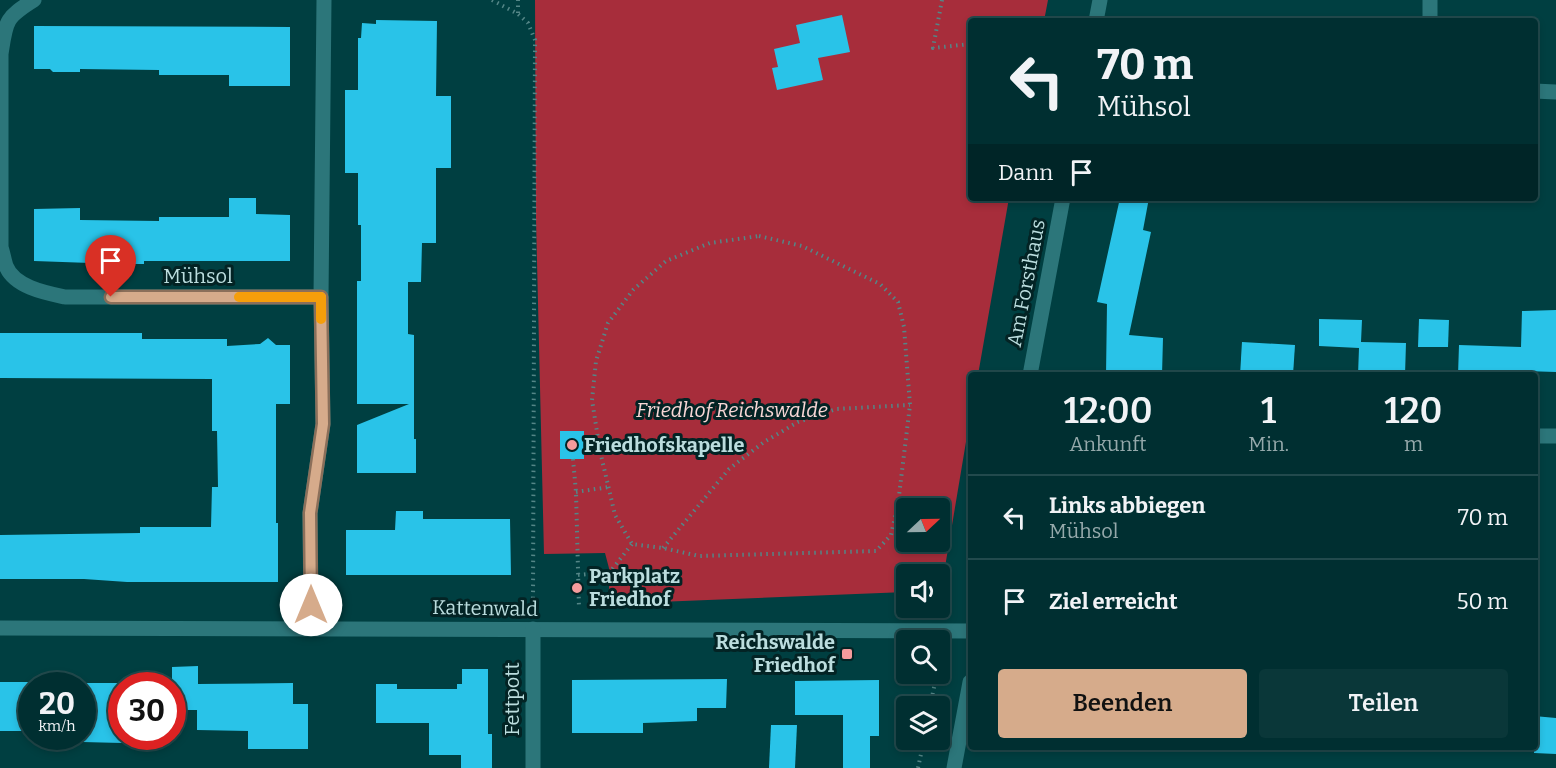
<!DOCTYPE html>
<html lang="de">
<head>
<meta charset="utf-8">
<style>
  body { margin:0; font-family:Bitter,serif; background:#0a3739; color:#f1f3f6; height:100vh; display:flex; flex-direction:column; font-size:22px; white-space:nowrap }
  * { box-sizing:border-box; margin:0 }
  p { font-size:20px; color:#95a9ab }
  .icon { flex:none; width:33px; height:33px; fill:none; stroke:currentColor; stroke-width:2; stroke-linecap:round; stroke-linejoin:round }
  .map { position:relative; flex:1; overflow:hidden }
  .details { position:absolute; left:968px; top:372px; width:570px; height:378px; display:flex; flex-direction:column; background:#002f31; border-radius:6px; box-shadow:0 3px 9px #0003,0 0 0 2px #224a4d }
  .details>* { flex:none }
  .top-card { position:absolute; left:968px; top:18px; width:570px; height:183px; border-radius:6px; box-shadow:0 3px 9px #0003,0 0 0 2px #224a4d; background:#002f31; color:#f1f3f6; overflow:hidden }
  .needle { width:39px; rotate:68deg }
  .controls { position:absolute; left:896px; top:498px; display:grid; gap:12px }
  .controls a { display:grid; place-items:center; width:54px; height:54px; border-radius:6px; background:#002f31; box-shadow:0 3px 9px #0003,0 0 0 2px #224a4d; font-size:30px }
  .speed { position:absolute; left:18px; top:672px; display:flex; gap:12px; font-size:30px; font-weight:700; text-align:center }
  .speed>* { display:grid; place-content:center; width:78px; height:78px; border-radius:50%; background:#002f31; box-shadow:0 3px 9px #0003,0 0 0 2px #224a4d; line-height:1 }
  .speed small { font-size:15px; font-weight:400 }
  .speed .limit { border:9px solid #d22; background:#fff; color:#111 }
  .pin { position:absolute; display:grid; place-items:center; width:51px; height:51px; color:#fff; margin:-62px -26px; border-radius:50% 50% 50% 0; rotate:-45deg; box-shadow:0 0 6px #0007 }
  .pin .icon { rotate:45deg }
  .me { position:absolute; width:66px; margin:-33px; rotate:0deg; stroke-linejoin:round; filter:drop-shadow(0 0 4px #0008) }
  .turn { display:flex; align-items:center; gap:21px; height:126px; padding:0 30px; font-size:27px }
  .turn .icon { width:78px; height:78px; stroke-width:2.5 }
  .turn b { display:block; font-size:42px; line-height:51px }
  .then { display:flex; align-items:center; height:57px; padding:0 30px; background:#0003; gap:12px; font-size:22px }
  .eta { display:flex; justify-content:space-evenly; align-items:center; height:102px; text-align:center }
  .eta b { font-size:36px; font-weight:600; line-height:42px }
  .button { display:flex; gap:12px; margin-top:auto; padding:12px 30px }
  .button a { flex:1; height:69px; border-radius:6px; background:#d6ab8b; color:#111; font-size:24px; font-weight:600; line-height:69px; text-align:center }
  .button a+a { background:#0a3739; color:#f1f3f6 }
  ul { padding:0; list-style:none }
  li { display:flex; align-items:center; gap:18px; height:84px; padding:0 30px; border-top:2px solid #224a4d }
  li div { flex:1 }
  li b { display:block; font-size:22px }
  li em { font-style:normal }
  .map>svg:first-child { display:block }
</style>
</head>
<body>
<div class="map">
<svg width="1556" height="768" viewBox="0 0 1556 768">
  <rect width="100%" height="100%" fill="#003f41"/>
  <path fill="#a72d3b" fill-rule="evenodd" d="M535,0H1048L1044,21H970V198H1009L978,375H970V418L941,591H939V574H906V592L608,604L610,572L605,553L544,554L536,219ZM906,508H939V542H906Z"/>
  <g fill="#29c3e8">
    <path d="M842,15L850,52L818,58L823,80L777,90L772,68L778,67L774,49L800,43L796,25Z"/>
    <path d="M376,20L437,21L436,96H451V168H436V243H422L421,282H408V334L414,335V439H416V473H357V425L409,404H357V281H361V225H358V173H345V90H358V38H361L362,23L376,24Z"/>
    <path d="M34,26L290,27V86H229V75H159V70L80,69V72H53L50,69H34Z"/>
    <path d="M229,198H256V214L290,215V261H144V264H119L34,261V209L80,208V220L159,221V217H229Z"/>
    <path d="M1120,198H1149L1143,230L1151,232L1129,335L1163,338L1162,375H1106L1107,304L1097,302Z"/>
    <path d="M1556,310V372L1495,370V375H1458L1459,345L1521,347L1522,311Z"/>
    <path d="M1319,319L1362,320L1361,342L1406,343L1405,375H1358L1359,348L1319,346Z"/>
    <path d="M1419,319L1449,320L1448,347H1418Z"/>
    <path d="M0,333H142V339H227V346L260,344L268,338L276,345H290V404H276V523H278V582H127L84,579H0V535L140,533V527H211L212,487H218L217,431H212V379L0,378Z"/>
    <path d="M1242,342L1295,345L1293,375H1240Z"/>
    <rect x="560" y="431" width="24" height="28"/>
    <path d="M396,511H423V519H510L511,575H346V530H395Z"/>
    <path d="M198,666V684L293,683V704H308V749H248V731L197,730V710H172V667Z"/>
    <path d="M462,669H488V734H492V768H461V755H429V723H376V684H397V689H457V684H462Z"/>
    <path d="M727,679L726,708H697V721L643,723V733H572V680Z"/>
    <path d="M879,680V736H870V768H843V715H795V681Z"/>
    <rect x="0" y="682" width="32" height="49"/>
    <path d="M82,683H122V743L82,742Z"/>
    <path d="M1534,716L1556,718V754L1534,753Z"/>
    <path d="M771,725H797L795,768H769Z"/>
  </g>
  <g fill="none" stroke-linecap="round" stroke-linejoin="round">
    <g stroke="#548687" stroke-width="4" stroke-dasharray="1.5 4.5" stroke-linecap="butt">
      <path d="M492,0L518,14L528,23L535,40L533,607"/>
      <path d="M942,0L933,48L970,44"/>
      <path d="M518,13V0"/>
      <path d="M759,236L802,246L880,284L898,302L904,327L910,405L898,504L891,535L876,551L699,556L663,548L632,544L615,515L600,451L592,400L596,361L608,323L633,290L666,261L710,243Z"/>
      <path d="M573,459L576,492L579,608"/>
      <path d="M576,492L609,487"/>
      <path d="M663,548L729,469L764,442L798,422L836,409L910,405"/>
      <path d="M578,575L610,572L632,544"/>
      <path d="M939,662L941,651"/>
      <path d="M930,706L937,674"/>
      <path d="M918,768L924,740"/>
    </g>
    <g stroke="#2c767a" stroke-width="15">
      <path d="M34,0C5,18 6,21 1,54V247C3,253 4,260 6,266C14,287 46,293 65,297H321"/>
      <path d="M1096,21L1100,0"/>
      <path d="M1430,21V0"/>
      <path d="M1534,91L1556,92"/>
      <path d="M1030,375L1063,198"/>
      <path d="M1534,436H1556"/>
      <path d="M0,628L970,631"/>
      <path d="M311,628L310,513L323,424L321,297L324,0"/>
      <path d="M533,629V768"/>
      <path d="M954,768L970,682"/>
    </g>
  </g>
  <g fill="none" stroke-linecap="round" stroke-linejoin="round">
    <g stroke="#8b6f5a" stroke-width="15">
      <path id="route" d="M111,297H321L323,424L310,513L311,605"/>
    </g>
    <use href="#route" stroke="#d6ab8b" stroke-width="10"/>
    <path stroke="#f59e0b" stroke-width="10" d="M239,297H321V319"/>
  </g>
  <g fill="#f59b9c" stroke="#032324" stroke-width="2">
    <circle cx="572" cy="445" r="6"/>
    <circle cx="577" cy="588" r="6"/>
    <rect x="841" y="648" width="12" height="12" rx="3"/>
  </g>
  <g text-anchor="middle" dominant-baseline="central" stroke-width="6" stroke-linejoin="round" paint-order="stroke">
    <g font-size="20" fill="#bbddde" stroke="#032324">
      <text x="198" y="276">Mühsol</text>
      <text transform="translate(1026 283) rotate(-79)">Am Forsthaus</text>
      <text transform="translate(485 608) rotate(1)">Kattenwald</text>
      <text transform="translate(512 699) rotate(-90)">Fettpott</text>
    </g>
    <g font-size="20" font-style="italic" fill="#f9d7d6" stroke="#032324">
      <text x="732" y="410">Friedhof Reichswalde</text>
    </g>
    <g font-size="20" font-weight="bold" fill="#bbddde" stroke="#032324" text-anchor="start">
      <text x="584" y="445">Friedhofskapelle</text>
      <text x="589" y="576">Parkplatz<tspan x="589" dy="23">Friedhof</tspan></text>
      <text x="835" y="642" text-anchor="end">Reichswalde<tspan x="835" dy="23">Friedhof</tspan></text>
    </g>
  </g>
</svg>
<div class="controls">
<a><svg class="needle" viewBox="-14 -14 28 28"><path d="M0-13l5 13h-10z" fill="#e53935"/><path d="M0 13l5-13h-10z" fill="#95a9ab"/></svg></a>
<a><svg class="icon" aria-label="sound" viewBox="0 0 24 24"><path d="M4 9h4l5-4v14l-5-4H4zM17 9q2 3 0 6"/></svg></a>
<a><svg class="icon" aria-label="search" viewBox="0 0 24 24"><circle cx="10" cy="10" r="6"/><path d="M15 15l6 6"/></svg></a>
<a><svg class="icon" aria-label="layers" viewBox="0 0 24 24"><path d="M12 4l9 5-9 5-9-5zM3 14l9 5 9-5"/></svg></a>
</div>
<div class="speed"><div>20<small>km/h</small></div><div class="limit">30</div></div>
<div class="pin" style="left:111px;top:297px;background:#d93025"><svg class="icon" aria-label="arrive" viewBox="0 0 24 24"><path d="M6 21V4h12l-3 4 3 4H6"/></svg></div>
<svg class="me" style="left:311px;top:605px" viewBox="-20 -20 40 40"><circle r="19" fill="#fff"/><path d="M0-13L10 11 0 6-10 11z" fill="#d6ab8b"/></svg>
<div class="top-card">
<div class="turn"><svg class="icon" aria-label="left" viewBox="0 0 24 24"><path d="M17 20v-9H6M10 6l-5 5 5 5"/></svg><div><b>70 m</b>Mühsol</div></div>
<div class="then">Dann<svg class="icon" aria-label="arrive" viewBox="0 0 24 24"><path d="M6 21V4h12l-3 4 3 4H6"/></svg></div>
</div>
<section class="details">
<div class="eta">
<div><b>12:00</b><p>Ankunft</p></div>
<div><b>1</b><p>Min.</p></div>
<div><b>120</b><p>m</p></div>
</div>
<ul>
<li><svg class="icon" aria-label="left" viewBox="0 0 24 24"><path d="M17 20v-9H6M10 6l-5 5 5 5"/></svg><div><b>Links abbiegen</b><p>Mühsol</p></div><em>70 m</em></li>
<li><svg class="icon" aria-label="arrive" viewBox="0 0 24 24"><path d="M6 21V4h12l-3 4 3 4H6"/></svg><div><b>Ziel erreicht</b></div><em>50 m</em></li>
</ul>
<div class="button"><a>Beenden</a><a>Teilen</a></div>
</section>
</div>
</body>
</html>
